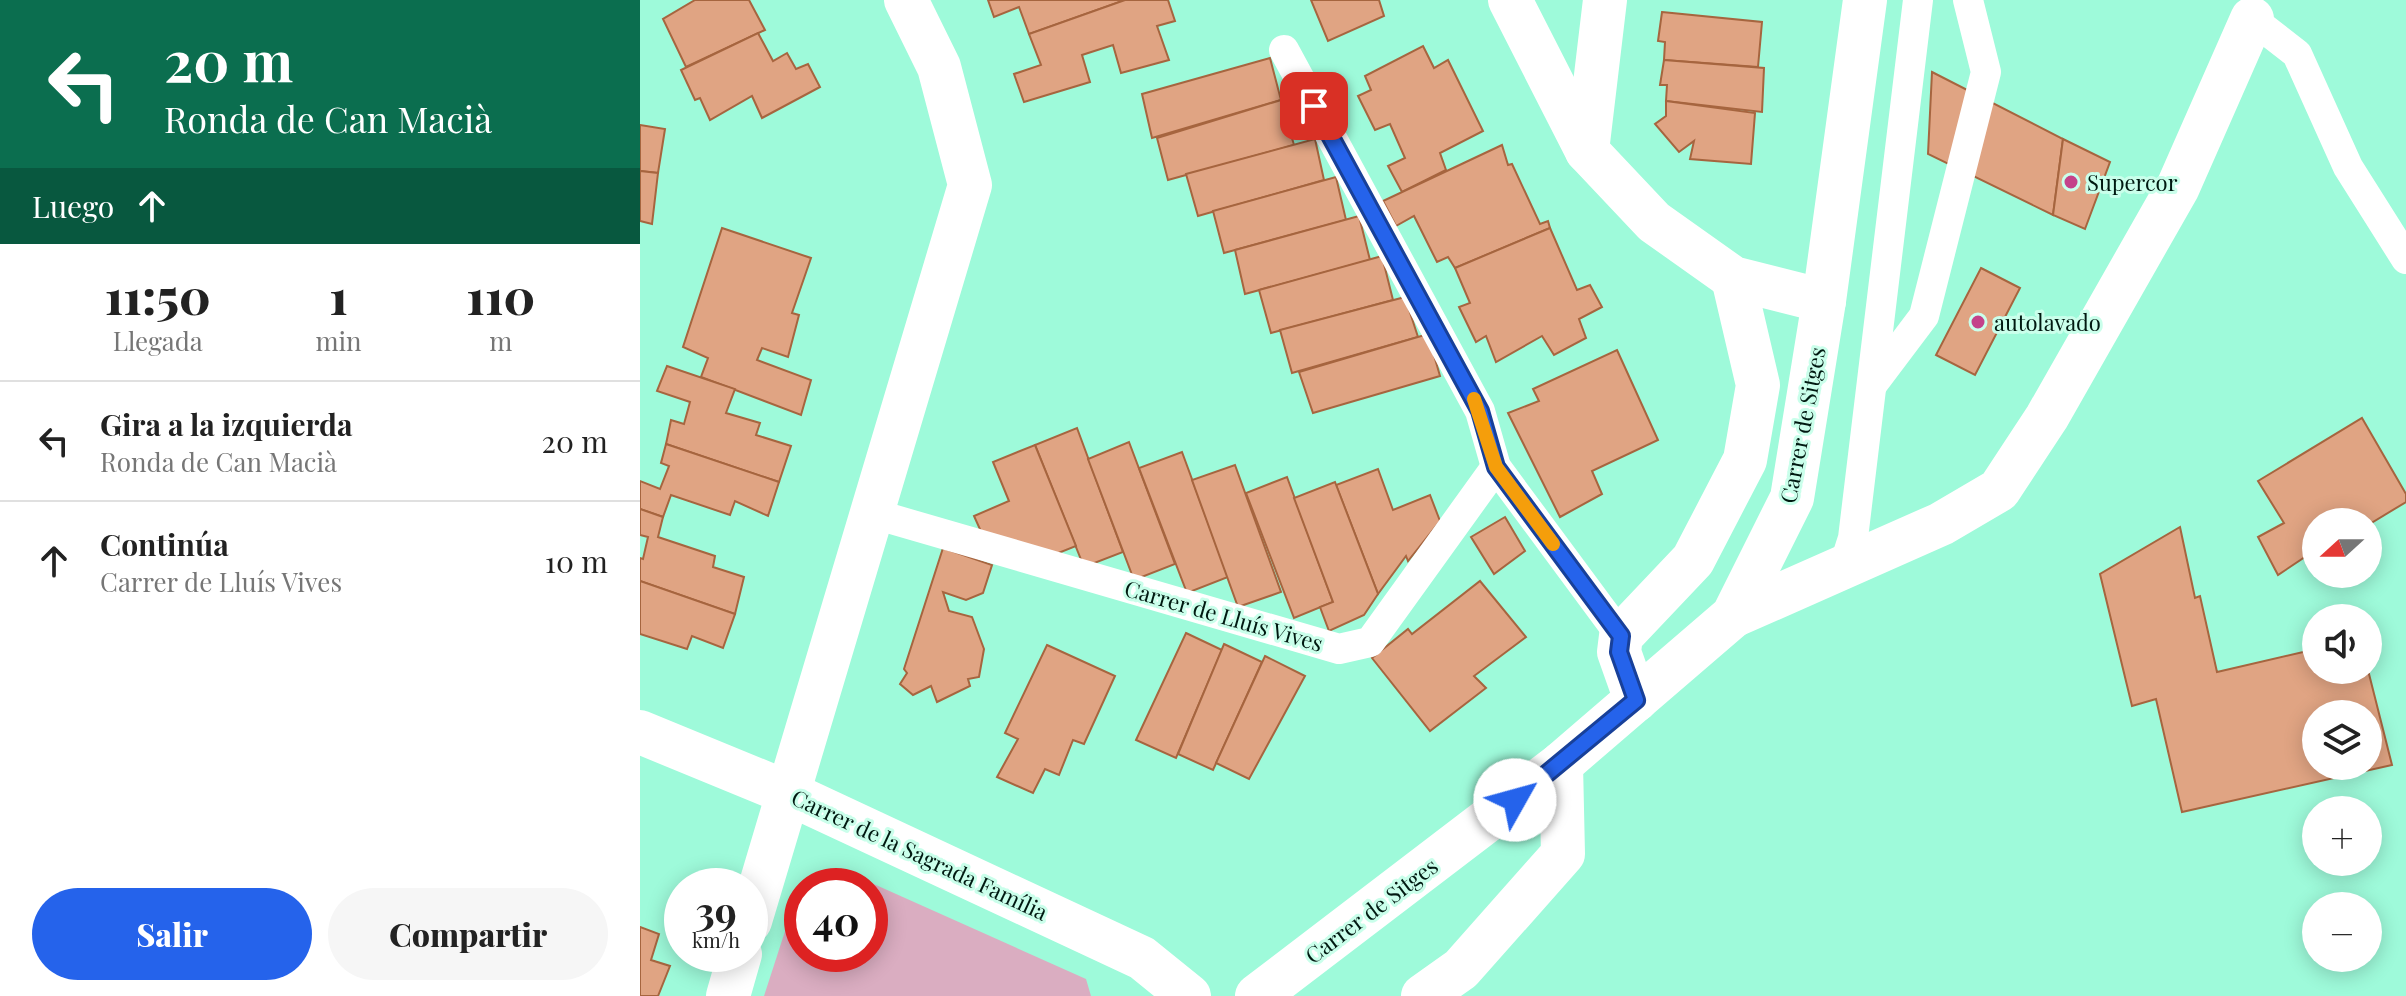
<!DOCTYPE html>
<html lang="es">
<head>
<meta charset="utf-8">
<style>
  body { margin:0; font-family:"Playfair Display",serif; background:#f6f6f6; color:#222; height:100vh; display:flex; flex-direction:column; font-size:30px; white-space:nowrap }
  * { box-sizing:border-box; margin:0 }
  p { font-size:26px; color:#767676 }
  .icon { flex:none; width:44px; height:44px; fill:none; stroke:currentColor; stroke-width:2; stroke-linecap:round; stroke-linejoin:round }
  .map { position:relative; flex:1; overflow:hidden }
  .side { display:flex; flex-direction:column; background:#fff; width:640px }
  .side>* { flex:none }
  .top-card { background:#0b6e4f; color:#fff; overflow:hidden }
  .needle { width:52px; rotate:249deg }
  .fabs { position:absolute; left:1662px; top:508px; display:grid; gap:16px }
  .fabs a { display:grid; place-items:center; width:80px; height:80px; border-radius:50%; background:#fff; box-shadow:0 4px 20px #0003; font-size:40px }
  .speed { position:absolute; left:24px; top:868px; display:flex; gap:16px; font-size:40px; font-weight:700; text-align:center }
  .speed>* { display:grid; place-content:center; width:104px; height:104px; border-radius:50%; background:#fff; box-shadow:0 4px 20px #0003; line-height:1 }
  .speed small { font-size:20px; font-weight:400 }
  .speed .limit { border:12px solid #d22; background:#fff; color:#111 }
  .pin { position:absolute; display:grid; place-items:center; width:68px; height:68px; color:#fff; margin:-34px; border-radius:16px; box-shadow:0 4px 12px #0006 }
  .me { position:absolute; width:88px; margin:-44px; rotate:52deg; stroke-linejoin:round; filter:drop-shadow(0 0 6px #0008) }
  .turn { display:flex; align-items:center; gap:28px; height:168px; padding:0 32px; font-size:36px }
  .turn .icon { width:104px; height:104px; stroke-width:2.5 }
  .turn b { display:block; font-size:56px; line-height:68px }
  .then { display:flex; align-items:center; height:76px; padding:0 32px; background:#0003; gap:16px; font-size:30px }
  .eta { display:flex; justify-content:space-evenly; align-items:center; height:136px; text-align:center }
  .eta b { font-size:48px; font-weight:800; line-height:56px }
  .action { display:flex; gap:16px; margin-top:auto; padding:16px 32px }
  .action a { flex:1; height:92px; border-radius:48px; background:#2563eb; color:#fff; font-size:32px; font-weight:800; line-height:92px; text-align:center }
  .action a+a { background:#f6f6f6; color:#222 }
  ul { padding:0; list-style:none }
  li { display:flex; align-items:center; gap:24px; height:120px; padding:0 32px; border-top:2px solid #e0e0e0 }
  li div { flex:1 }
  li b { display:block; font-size:30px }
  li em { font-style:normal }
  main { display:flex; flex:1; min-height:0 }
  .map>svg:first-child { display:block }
</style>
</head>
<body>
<main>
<section class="side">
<div class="top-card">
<div class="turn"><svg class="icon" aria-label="left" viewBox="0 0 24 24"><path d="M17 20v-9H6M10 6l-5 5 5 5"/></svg><div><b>20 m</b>Ronda de Can Macià</div></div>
<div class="then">Luego<svg class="icon" aria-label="ahead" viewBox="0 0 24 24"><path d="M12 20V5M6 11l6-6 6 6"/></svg></div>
</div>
<div class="eta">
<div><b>11:50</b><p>Llegada</p></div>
<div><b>1</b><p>min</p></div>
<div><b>110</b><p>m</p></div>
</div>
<ul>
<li><svg class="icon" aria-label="left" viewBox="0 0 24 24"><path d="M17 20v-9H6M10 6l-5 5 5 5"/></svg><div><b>Gira a la izquierda</b><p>Ronda de Can Macià</p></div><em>20 m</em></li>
<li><svg class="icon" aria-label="ahead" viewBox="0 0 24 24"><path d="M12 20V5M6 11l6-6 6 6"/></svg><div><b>Continúa</b><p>Carrer de Lluís Vives</p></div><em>10 m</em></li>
</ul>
<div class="action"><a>Salir</a><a>Compartir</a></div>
</section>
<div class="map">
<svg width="1766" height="996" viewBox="0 0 1766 996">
  <rect width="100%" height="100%" fill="#9efada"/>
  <path fill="#daadc1" d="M227,881L446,979L451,996H124L148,922L162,914V954H230V886H217Z"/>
  <g fill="#e0a483" stroke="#a6653f" stroke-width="2" fill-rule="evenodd">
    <path d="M55,0H109L125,30L46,67L23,19Z"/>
    <path d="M348,0H485L389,34L379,7L354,17Z"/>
    <path d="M485,0H528L535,21L517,26L529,60L481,73L473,45L442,55L450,82L384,102L374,74L401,65L389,34Z"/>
    <path d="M671,0H739L744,16L688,41Z"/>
    <path d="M1022,12L1122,22L1118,67L1024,60L1025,42L1018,41Z"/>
    <path d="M118,33L133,61L147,53L156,69L168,64L180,87L122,118L112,96L70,120L60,98L55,100L41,70Z"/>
    <path d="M783,46L794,68L808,60L843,131L800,153L806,170L762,192L748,166L765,158L750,124L735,130L718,96L731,90L725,76Z"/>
    <path d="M630,58L641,100L512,138L502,94Z"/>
    <path d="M1024,60L1124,68L1122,112L1026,101L1027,85H1020Z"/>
    <path d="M1292,72L1423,139L1413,215L1288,154Z"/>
    <path d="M641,100L654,145L528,180L517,138Z"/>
    <path d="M1026,101L1115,113L1111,164L1050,159L1054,141L1039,152L1015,124L1026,116Z"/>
    <path d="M0,125L25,129L18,173L0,171Z"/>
    <path d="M675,139L684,180L558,216L546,174Z"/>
    <path d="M1423,139L1470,162L1445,229L1413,215Z"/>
    <path d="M862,145L868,165L872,164L900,224L908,221L910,228L815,268L808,257L797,262L774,216L756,226L743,201Z"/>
    <path d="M0,171L18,173L12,224L0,221Z"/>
    <path d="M696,177L706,220L584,253L573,211Z"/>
    <path d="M719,216L730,260L605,294L595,250Z"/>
    <path d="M82,228L171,258L152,313L159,315L148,357L122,348L117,360L171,380L161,415L61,377L68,358L43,347Z"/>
    <path d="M910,228L937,290L950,285L962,307L939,319L946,338L914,355L902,336L856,362L846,336L836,342L819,307L830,303L815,268Z"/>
    <path d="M742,256L753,300L631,333L619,290Z"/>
    <path d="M1341,268L1380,288L1335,375L1296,355Z"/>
    <path d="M765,297L778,337L652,373L640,330Z"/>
    <path d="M788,334L800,376L673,413L659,372Z"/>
    <path d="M977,350L1018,440L952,471L962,494L920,517L868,413L899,401L893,389Z"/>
    <path d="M27,366L95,389L86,413L120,423L116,435L151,446L139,482L26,444L31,420L44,424L50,402L17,391Z"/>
    <path d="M1722,418L1766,494V502L1728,525V522H1676V556L1667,561L1665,557L1638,575L1618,537L1644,523L1618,481Z"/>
    <path d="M437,428L483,552L444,567L395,445Z"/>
    <path d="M489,442L535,564L494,580L448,459Z"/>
    <path d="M26,444L139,482L128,516L95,501L90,515L31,495L23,517L0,509V481L20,489L29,466L21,463Z"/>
    <path d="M395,445L436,546L406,558L343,536L334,516L369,501L353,462Z"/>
    <path d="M542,452L588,577L547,593L499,468Z"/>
    <path d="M595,465L641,592L598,607L552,480Z"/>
    <path d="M738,469L753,510L790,495L800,521L768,561L766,556L738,594L696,485Z"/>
    <path d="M647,477L693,602L654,618L606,493Z"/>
    <path d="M695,482L738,594L724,615L689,631L680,607L693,602L654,498Z"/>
    <path d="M0,509L23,517L18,537L75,556L73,567L104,577L95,614L0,581V558L3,559L8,537L0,535Z"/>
    <path d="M865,517L885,551L854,574L831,537Z"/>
    <path d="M1540,527L1555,598L1560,596L1577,672L1676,649V670H1728L1752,765L1542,812L1516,699L1492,706L1460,574ZM1676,714H1728V766H1676Z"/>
    <path d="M303,548L352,565L343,593L326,600L303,592L309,611L332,617L344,649L339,677L328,679L330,686L297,702L291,686L273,695L260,684L267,673L264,669Z"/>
    <path d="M0,581L95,614L83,648L52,636L47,649L0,634Z"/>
    <path d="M840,581L886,637L834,676L846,688L790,731L732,658L768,629L772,634Z"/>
    <path d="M546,633L582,650L536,758L496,740Z"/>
    <path d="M584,644L622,662L573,770L538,754Z"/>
    <path d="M407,645L475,676L444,744L433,740L419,775L405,769L393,793L357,777L378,739L365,733Z"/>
    <path d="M625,656L665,676L609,779L576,763Z"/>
    <path d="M0,927L19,934L11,960L30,966L18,996H0Z"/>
  </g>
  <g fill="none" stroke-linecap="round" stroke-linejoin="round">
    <g stroke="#fff" stroke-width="30">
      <path d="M1612,19L1657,54L1708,167L1766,259"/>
      <path d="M644,50L840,411L856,467L981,636"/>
      <path d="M1232,385L1284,316L1346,72L1328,0"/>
      <path d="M231,513L699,649L730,642L856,467"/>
      <path d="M1204,566L1213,538L1278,0"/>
    </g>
    <g stroke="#fff" stroke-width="44">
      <path d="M870,0L947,151L1014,222L1093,278L1184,301"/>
      <path d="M947,151L965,0"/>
      <path d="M1093,616L1301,524L1359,490L1407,417L1538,187L1612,19"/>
      <path d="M996,700L979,652L981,636L1053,560L1105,460L1118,385L1093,278"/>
      <path d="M0,732L146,792L502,958L549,996"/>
      <path d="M110,921L330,185L299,67L266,0"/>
      <path d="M88,996L100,954"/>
    </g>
    <g stroke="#fff" stroke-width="44">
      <path d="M617,996L921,764L1093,616L1152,498L1184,301L1225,0"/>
      <path d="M783,996L821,969L923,854L921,764"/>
    </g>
  </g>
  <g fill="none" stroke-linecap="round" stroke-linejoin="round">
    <g stroke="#184099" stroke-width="20">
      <path id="route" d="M674,106L840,411L856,467L981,636L979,652L996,700L875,800"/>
    </g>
    <use href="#route" stroke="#2563eb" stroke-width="14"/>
    <path stroke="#f59e0b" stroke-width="14" d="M834,399L856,467L913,544"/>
  </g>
  <g fill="#c4428a" stroke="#caffeb" stroke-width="3">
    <circle cx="1431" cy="182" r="8"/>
    <circle cx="1338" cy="322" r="8"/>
  </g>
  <g text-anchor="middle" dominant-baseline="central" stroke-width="6" stroke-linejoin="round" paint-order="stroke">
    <g font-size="22" fill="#001911" stroke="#caffeb" text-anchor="start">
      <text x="1447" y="182">Supercor</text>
      <text x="1354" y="322">autolavado</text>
    </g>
    <g font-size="22" fill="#001911" stroke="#caffeb">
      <text transform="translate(1162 425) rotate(-79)">Carrer de Sitges</text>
      <text transform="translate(584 615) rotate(16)">Carrer de Lluís Vives</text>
      <text transform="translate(280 854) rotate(25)">Carrer de la Sagrada Família</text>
      <text transform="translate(731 910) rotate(-37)">Carrer de Sitges</text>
    </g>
  </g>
</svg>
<div class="fabs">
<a><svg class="needle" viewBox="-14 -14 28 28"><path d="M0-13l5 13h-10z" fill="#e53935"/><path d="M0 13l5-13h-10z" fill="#767676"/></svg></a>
<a><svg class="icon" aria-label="sound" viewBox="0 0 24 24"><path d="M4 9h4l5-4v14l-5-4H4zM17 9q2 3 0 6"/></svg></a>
<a><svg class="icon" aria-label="layers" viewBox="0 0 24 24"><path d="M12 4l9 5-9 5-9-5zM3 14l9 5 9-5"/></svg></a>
<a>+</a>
<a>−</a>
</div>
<div class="speed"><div>39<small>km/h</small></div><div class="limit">40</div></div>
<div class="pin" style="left:674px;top:106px;background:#d93025"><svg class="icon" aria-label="arrive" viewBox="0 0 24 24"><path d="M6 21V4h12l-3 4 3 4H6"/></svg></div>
<svg class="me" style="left:875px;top:800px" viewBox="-20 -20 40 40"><circle r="19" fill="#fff"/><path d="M0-13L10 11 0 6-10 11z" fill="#2563eb"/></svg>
</div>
</main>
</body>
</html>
